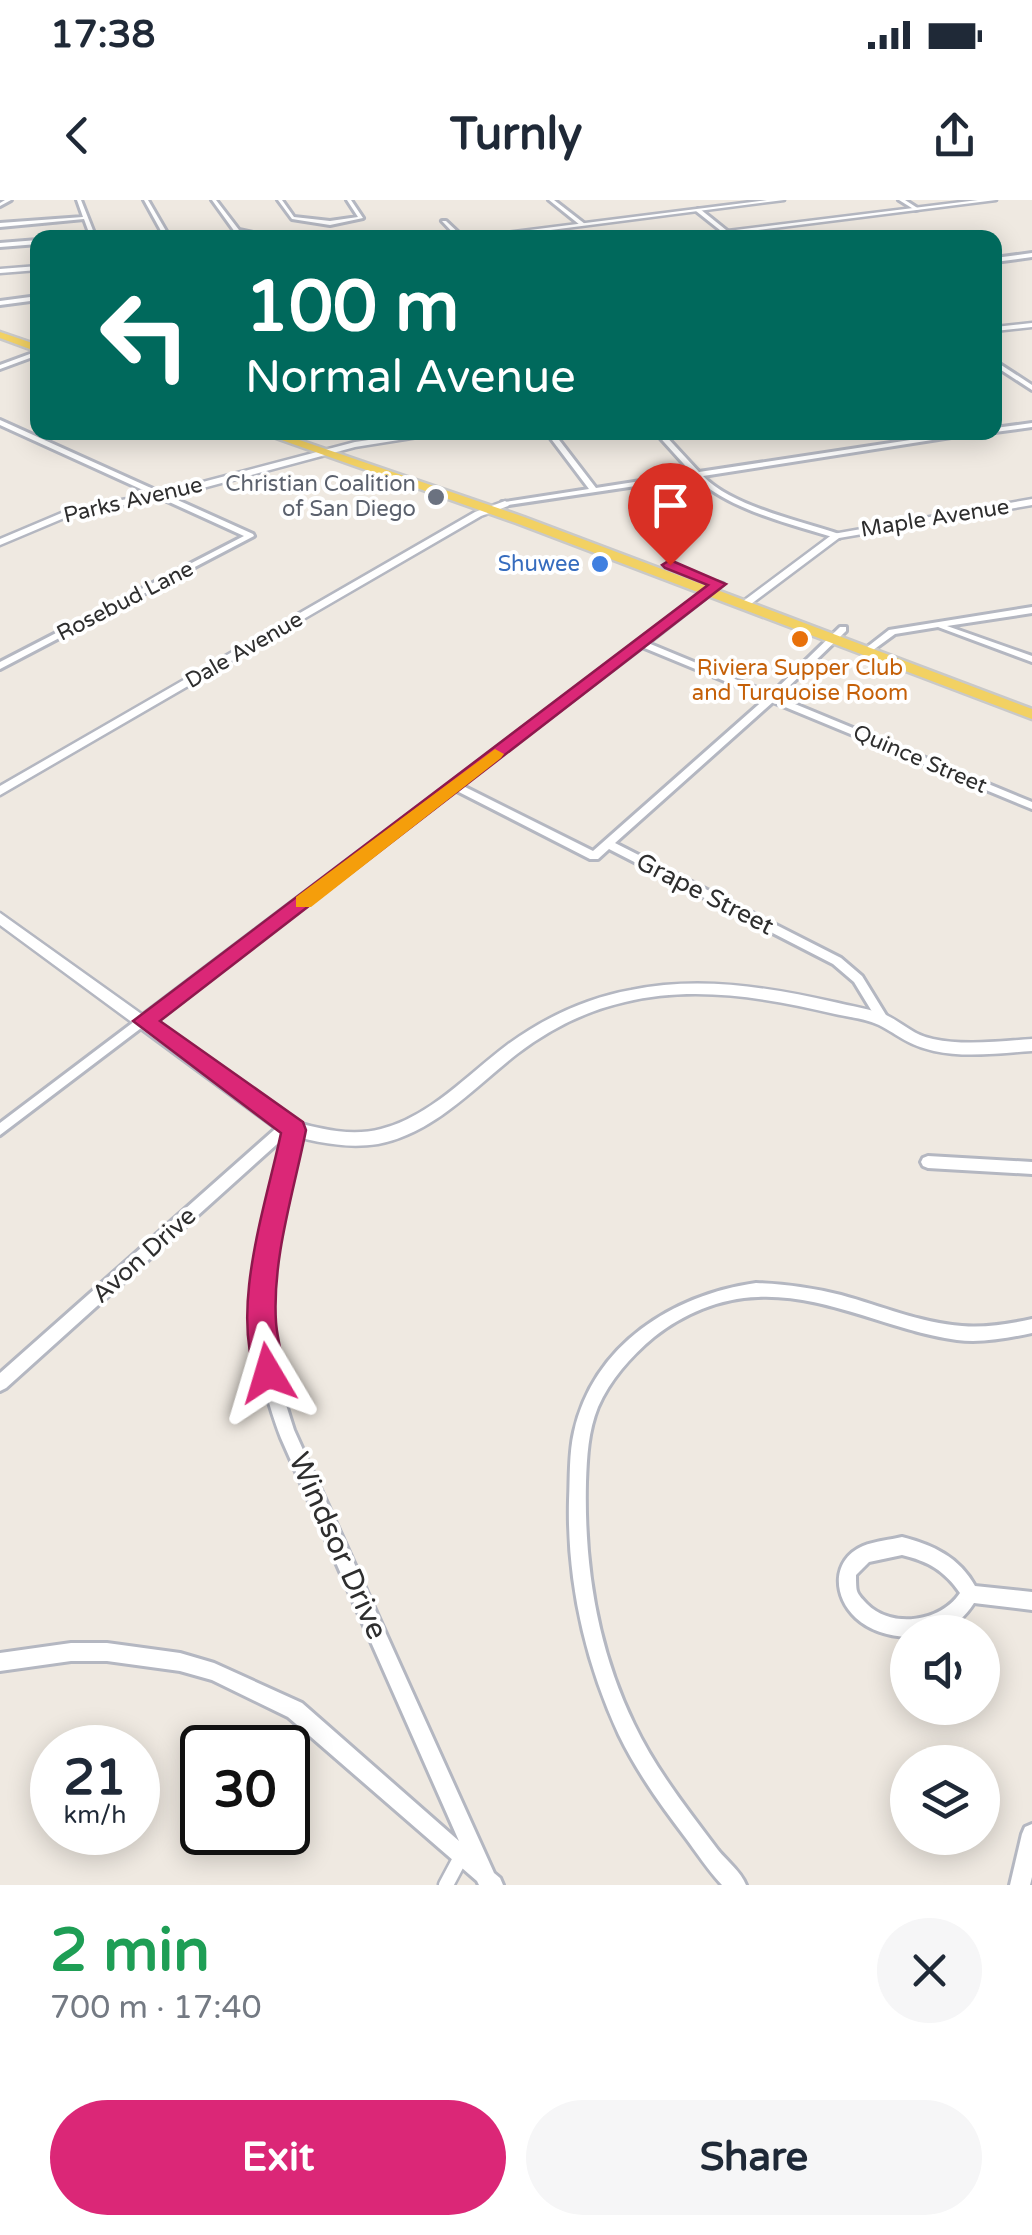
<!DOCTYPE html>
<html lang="en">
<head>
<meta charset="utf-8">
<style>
  body { margin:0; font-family:"Varela Round",sans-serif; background:#f6f6f7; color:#1f2937; height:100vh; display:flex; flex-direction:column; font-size:38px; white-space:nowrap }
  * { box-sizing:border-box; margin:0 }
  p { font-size:32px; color:#747a83 }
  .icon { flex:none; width:55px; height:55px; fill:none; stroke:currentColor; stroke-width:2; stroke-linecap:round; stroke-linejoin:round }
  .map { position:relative; height:1685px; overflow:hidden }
  .side { display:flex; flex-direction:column; background:#fff; flex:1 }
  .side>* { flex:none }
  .guide { position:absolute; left:30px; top:30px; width:972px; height:210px; border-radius:20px; box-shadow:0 5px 25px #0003; background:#00695c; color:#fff; overflow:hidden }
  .buttons { position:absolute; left:890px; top:1415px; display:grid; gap:20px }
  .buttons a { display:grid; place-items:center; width:110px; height:110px; border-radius:50%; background:#fff; box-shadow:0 5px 25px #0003; font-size:50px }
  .speed { position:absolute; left:30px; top:1525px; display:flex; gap:20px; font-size:50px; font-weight:700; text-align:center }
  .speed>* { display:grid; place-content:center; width:130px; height:130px; border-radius:50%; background:#fff; box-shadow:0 5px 25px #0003; line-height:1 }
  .speed small { font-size:25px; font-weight:400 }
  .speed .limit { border:5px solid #111; border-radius:15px; background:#fff; color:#111 }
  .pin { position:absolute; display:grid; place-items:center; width:85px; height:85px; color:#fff; margin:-102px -42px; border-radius:50% 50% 50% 0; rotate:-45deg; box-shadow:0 0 10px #0007 }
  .pin .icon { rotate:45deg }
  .me { position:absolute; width:110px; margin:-55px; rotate:353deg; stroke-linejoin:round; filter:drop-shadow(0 0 8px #0008) }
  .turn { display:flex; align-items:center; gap:35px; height:210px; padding:0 50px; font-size:45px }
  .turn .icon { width:130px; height:130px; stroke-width:2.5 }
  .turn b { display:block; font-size:70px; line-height:85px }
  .round { display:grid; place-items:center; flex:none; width:105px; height:105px; border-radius:52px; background:#f6f6f7 }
  .overview { display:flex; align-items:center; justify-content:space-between; height:170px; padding:0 50px }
  h1 { font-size:60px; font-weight:800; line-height:75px; color:#1e9e55 }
  .action { display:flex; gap:20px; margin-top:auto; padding:20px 50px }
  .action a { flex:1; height:115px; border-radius:60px; background:#db2777; color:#fff; font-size:40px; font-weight:800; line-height:115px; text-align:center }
  .action a+a { background:#f6f6f7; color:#1f2937 }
  .status { display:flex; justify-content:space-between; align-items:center; height:70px; padding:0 50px; background:#fff; direction:ltr }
  .status svg { height:28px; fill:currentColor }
  header { display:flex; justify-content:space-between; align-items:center; height:130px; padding:0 50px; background:#fff; font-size:45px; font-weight:800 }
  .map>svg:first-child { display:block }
</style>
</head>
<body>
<div class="status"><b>17:38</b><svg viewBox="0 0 49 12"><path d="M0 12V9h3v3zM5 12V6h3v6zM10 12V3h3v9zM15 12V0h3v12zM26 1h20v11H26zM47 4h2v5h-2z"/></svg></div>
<header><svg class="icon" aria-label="back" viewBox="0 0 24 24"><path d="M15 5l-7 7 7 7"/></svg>Turnly<svg class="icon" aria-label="share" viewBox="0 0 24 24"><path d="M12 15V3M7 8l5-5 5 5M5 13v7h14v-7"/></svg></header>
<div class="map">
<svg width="1032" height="1685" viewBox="0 0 1032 1685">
  <rect width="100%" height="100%" fill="#efe9e1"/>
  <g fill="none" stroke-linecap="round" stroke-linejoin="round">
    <g stroke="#b4b7c1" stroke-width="19">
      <path id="pedestrian" d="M446,1685L462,1655"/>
    </g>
    <g stroke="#b4b7c1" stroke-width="6">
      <g id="minor">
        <path d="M5,0H11L0,6V3Z"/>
        <path d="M77,0H81L96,38H91L84,19L0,27V23L83,17Z"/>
        <path d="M144,0H148L170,38H165Z"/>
        <path d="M212,0H216L239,30L277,38H264L235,32Z"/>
        <path d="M278,0H282L294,17L330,21L358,17L347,0H351L363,18L330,25L292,19Z"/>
        <path d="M549,0H554L585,24L580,25Z"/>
        <path d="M899,0H905L919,9L915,10Z"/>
        <path d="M698,9H700L736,38H730L696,11Z"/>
        <path d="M442,21H446L464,38H458Z"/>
        <path d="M38,40V44L0,47V43Z"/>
        <path d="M1032,53V57L995,62V58Z"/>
        <path d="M38,96V100L0,105V101Z"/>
        <path d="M38,151V155L0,169V165Z"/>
        <path d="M995,161L1032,185V190L995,166Z"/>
        <path d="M0,220L253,334L254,336L0,469V462L244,336L0,225Z"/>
        <path d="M1032,223V227L995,232V228Z"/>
        <path d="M546,232H553L596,288L692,273L655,232H662L699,272L963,232H983L703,276C731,306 800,321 839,334V338H836C796,326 724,308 696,277L502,306V302H505L589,289Z"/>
        <path d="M716,382L723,384L648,443L771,494L840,427H846V431L778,497L1032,602V609L773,502L615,643L841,758L862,776L889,820L887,823H879L854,782L833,764L609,649L598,659H590L455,590L0,935V923ZM642,447L766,498L593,651L461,585Z"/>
        <path d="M1032,407V413L947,426L1032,456V462L938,427L895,434L869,453L862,451L889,430Z"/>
        <path d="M287,922L299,925L301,929C287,996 264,1065 270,1134C274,1167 284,1199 294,1230L494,1673L500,1678L503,1685H479L477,1681L288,1517L212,1480L180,1471L107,1461H71L0,1471V1453L71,1443H107L180,1453L214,1463L302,1503L459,1641L281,1238C264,1193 252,1143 255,1095C258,1041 275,989 286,936L6,1188L0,1191V1173L282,923Z"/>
        <path d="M928,956L1032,962V974L928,968L923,966L921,962L923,958Z"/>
        <path d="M756,1083C785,1084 813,1088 841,1095C881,1106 921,1123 962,1126C986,1128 1009,1124 1032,1119V1133C1008,1138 982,1143 957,1140C890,1131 827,1094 758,1097C720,1098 683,1114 654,1137C631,1156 610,1180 598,1207C588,1232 587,1256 586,1282C584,1366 597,1448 634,1524C656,1570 688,1610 718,1650C727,1661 741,1672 746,1685H722C708,1670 697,1653 685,1637C660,1604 637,1572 619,1535C585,1461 567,1382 569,1300C570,1277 569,1253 574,1232C594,1144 673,1095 756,1083Z"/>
        <path d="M902,1337C933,1345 959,1357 975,1386L1032,1392V1410L974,1403C956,1431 938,1432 908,1432V1437C889,1436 870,1431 856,1418C833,1397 831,1360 863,1346C875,1341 890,1340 902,1337ZM902,1355C928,1361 945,1371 960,1393C941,1422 892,1429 867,1404C864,1401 858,1395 857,1391C856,1388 856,1378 856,1375L869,1362Z"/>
        <path d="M1032,1624V1677L1030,1685H1010L1022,1634L1025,1627Z"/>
      </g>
    </g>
    <g stroke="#b4b7c1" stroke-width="5">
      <g id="tertiary">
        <path d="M767,0H784L489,38H467Z"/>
        <path d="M978,0H996L694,38H671Z"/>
        <path d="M38,66V70L0,73V69Z"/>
        <path d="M1032,123V127L995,131V127Z"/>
        <path d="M424,232H449L355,247L162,299L76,313L0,345V339L71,309L161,293L355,242Z"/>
        <path d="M1032,299V305L839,338L747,407L738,405L833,334Z"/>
        <path d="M505,301L510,304L508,306L481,316L0,595V586L475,312Z"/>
        <path d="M0,713L291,921C321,929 351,937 381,929C431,916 467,875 507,845C544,818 586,798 631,790C699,776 768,787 834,802C851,806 870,809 886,815C903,823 913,835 933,839C965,846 1000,841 1032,839V851C1000,853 966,858 934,851C908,845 900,836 879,825C867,819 849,817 835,814C767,798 695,785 625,802C585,811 550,829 517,854C475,887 433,934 378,944C345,949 313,942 281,932L0,725Z"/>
      </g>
    </g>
    <g stroke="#c9c9c9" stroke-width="5">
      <g id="primary">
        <path d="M0,132L38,145V152L0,138Z"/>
        <path d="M259,232H276L524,317L1032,509V519L516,323Z"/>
      </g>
    </g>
    <use href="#pedestrian" stroke="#fff" stroke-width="14"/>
    <use href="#minor" fill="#fff" fill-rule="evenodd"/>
    <use href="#tertiary" fill="#fff" fill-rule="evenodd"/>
    <use href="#primary" fill="#f2d163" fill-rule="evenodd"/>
  </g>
  <path fill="#db2777" stroke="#8e194d" stroke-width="2.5" d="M670,360L726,384L160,821L303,922L306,930C294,991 272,1058 276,1122C277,1141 287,1164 278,1183L268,1187L259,1183C228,1113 266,1005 281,933L133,821L708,385L665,368L662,365Z"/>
  <path fill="#f59e0b" d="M495,549L504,554L501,558L311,707H296V697Z"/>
  <circle fill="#6b7280" stroke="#fff" stroke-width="4" cx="436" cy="297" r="10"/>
  <circle fill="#3f7fe0" stroke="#fff" stroke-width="4" cx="600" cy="364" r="10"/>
  <circle fill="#e8710a" stroke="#fff" stroke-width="4" cx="800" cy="439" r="10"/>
  <g text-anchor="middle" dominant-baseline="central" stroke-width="8" stroke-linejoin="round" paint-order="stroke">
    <g font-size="22" fill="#5b616d" stroke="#fff" text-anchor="end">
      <text x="416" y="284">Christian Coalition<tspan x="416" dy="25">of San Diego</tspan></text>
    </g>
    <g font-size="22" fill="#2e2e2e" stroke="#fff">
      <text transform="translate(133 300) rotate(-13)">Parks Avenue</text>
      <text transform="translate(935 318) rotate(-9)">Maple Avenue</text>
      <text transform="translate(125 401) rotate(-27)">Rosebud Lane</text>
      <text transform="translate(244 450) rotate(-30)">Dale Avenue</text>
      <text transform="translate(920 559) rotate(23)">Quince Street</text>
    </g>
    <g font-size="22" fill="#366cbe" stroke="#fff" text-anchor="end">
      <text x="580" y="364">Shuwee</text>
    </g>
    <g font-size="22" fill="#c56008" stroke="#fff">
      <text x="800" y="468">Riviera Supper Club<tspan x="800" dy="25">and Turquoise Room</tspan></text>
    </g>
    <g font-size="25" fill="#2e2e2e" stroke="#fff">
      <text transform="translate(705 694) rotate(27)">Grape Street</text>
      <text transform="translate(144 1055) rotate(-42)">Avon Drive</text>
    </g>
    <g font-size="30" fill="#2e2e2e" stroke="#fff">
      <text transform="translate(338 1346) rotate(66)">Windsor Drive</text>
    </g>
  </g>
</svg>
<div class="buttons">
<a><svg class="icon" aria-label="sound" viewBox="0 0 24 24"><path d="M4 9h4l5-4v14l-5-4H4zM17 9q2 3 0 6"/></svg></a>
<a><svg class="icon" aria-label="layers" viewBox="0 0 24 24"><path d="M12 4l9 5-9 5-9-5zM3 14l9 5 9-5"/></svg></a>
</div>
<div class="speed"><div>21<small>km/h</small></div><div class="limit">30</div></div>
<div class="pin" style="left:670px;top:365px;background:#d93025"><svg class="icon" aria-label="arrive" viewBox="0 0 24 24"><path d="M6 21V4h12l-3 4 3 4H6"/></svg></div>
<svg class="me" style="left:268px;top:1173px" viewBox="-20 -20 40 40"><path d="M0-17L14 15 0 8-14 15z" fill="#db2777" stroke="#fff" stroke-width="4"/></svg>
<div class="guide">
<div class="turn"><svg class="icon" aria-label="left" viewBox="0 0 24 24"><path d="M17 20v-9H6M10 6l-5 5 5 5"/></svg><div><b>100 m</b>Normal Avenue</div></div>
</div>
</div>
<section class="side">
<div class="overview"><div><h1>2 min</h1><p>700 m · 17:40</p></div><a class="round"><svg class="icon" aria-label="close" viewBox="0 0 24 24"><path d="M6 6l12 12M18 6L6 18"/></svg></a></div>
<div class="action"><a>Exit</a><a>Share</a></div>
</section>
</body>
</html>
